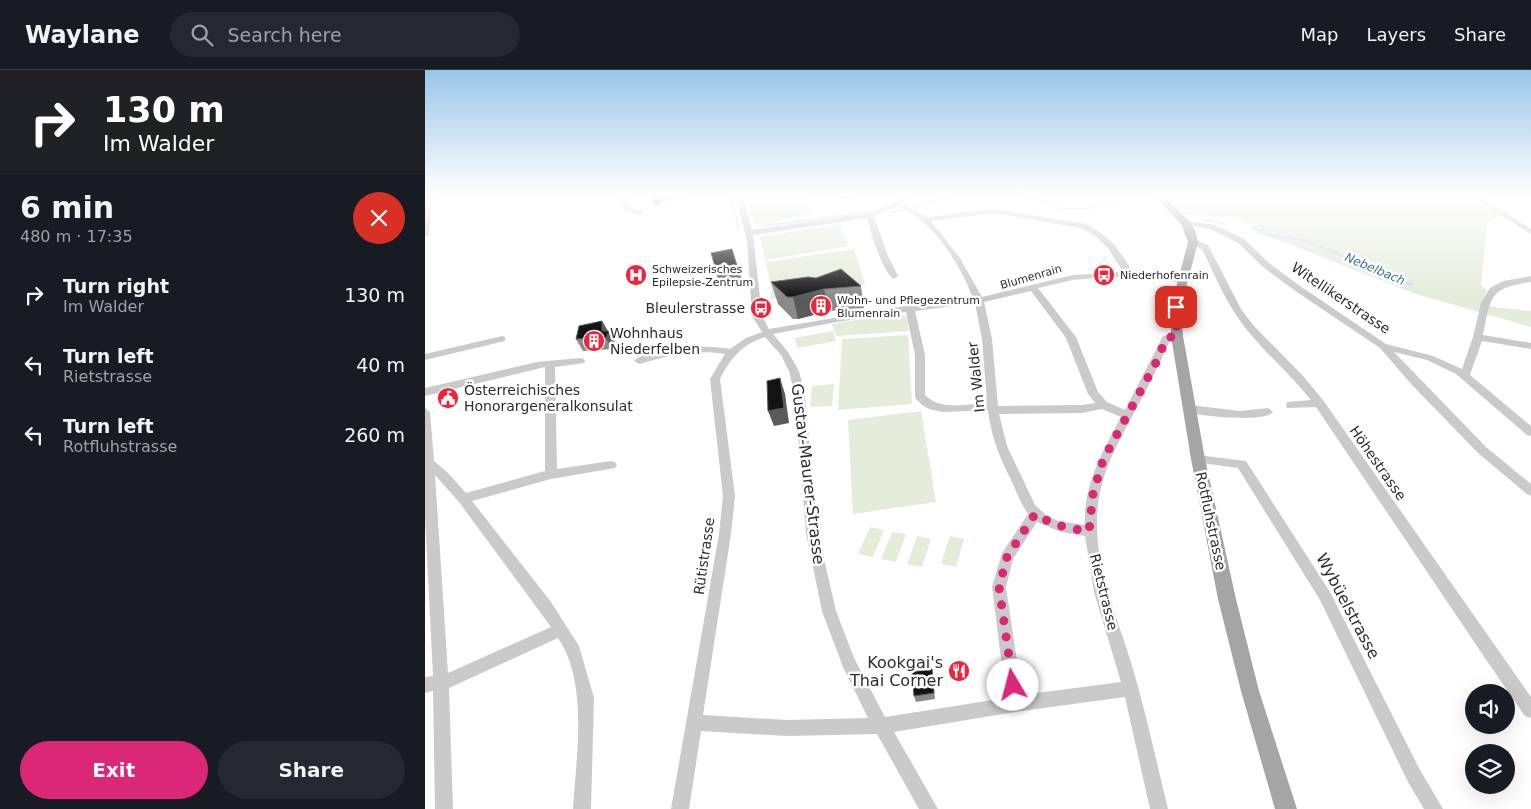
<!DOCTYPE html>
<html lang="en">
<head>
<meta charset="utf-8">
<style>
  body { margin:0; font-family:"DejaVu Sans",sans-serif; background:#242831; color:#f1f3f6; height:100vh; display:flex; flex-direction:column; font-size:19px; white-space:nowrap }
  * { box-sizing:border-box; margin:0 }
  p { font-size:16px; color:#9ea1a6 }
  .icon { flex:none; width:28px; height:28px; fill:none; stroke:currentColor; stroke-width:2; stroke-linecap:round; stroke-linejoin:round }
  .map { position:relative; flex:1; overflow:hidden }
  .side { display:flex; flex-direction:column; background:#171b24; width:425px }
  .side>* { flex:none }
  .hud { background:#202124; color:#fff; overflow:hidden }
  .controls { position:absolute; left:1040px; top:614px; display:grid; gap:10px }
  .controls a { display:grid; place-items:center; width:50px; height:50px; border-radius:50%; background:#171b24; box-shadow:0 5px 20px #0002; font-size:25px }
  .pin { position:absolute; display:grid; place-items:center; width:42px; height:42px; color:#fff; margin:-21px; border-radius:10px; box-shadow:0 2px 8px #0006 }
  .me { position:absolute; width:55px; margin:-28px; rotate:352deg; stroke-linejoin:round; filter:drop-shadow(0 0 4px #0008) }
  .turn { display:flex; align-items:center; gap:18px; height:105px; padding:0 20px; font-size:22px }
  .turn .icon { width:65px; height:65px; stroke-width:2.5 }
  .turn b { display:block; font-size:35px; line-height:42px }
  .round { display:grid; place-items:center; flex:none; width:52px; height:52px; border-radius:26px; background:#242831 }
  .overview { display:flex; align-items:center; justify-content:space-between; height:85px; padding:0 20px }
  h1 { font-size:30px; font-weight:600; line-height:38px }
  .action { display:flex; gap:10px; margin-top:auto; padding:10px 20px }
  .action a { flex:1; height:58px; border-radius:30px; background:#db2777; color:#fff; font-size:20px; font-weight:600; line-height:58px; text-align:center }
  .action a+a { background:#242831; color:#f1f3f6 }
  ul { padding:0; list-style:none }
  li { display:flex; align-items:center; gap:15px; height:70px; padding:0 20px }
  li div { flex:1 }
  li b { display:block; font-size:19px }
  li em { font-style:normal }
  header { display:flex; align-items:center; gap:30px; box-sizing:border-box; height:70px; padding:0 25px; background:#171b24; border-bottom:1px solid #363941 }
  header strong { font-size:24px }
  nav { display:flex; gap:28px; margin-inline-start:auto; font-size:18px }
  .search { width:350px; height:45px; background:#242831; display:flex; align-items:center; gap:12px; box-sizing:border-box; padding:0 18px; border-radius:28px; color:#9ea1a6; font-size:19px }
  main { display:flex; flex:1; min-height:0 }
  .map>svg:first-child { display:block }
</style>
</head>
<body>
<header>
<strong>Waylane</strong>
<div class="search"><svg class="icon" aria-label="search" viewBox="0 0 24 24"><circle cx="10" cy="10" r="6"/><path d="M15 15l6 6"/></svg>Search here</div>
<nav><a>Map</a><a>Layers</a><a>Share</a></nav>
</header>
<main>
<section class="side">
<div class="hud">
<div class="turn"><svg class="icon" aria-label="right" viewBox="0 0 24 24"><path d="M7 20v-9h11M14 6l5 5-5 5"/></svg><div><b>130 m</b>Im Walder</div></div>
</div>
<div class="overview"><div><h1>6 min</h1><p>480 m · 17:35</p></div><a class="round" style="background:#d93025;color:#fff"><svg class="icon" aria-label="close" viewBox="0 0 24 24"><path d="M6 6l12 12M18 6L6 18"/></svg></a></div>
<ul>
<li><svg class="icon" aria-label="right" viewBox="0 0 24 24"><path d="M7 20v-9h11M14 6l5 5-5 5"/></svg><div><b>Turn right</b><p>Im Walder</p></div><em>130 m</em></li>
<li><svg class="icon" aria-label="left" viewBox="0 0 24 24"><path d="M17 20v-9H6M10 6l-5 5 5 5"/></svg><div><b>Turn left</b><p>Rietstrasse</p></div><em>40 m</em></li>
<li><svg class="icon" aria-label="left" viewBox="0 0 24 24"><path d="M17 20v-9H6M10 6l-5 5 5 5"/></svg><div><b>Turn left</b><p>Rotfluhstrasse</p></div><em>260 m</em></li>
</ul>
<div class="action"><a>Exit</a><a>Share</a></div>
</section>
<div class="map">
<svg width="1106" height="739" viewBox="0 0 1106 739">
  <rect width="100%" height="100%" fill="#fff"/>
  <g fill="#e4ecda">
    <path d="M319,125H377L387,144L330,155Z"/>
    <path d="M739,125H1041L1078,145L1062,154L1056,215L1062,220L1057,233L1069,237L1106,241V257L988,223L859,172L830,163L836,158L811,149L757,144Z"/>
    <path d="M415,154L424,176L340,190L335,167Z"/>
    <path d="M429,179L440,214L345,229L347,221L341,192Z"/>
    <path d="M474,243L482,247L484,261L411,266L407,254Z"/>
    <path d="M408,261L411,271L372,278L370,268Z"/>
    <path d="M483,265L487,334L413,340L417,269Z"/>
    <path d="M409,314L407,336L385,337L387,316Z"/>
    <path d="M496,341L511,432L428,444L423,350Z"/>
    <path d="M445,457L459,460L448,487L433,484Z"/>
    <path d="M467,462L481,464L471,492L456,489Z"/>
    <path d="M492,466L506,469L497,497L482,494Z"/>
    <path d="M525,466L539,469L531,497L516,494Z"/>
  </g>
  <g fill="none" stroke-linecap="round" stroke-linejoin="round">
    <g stroke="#c4dfed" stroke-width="2">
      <path d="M303,125L307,135"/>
      <path d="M600,125L639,139H662L671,135H693"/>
      <path d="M489,137L529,125"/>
      <path d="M309,139L313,157"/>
      <path d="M465,142L480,140"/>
      <path d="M779,151L785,150L800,154"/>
      <path d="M338,156L453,141"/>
      <path d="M827,157L845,165L882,171L987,215"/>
    </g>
    <g fill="#cacaca" fill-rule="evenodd">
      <path d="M3,125H10L6,139L4,165L0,167V133Z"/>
      <path d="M196,125H202L205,138L218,141V145L199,141Z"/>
      <path d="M310,125H317L327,160L444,143L465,135L481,125H490L478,133L502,147L570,139L661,154L675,162L689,174L701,191L707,202L761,208L762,210L758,213L712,207L704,209L700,207H679L648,210L613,218L651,267L673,322L682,332L700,340L738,266L752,263L757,266L755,268L745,270C734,296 721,321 708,345C696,367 683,390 677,414C658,483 697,552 713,617C724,657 733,698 743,739H725L700,627L590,642L469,662L513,739H494L452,664L362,666L276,661L264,739H246L294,464L298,426L285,309L300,284C270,279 243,286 214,294L209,291C225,275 284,275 305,279L321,268L337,262L327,246L322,170ZM474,136C509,152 535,194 548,228L485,235L344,259L337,246L328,165L442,148C446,161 457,203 469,209L473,206L462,184L449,146ZM570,143L656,158L670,166L683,178L698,202L648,205L557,227L535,188L506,151ZM606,221L641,268L663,324L670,333L657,335L573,336L567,269L559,232ZM550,233L557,269L562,333C543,334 515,341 500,325V285L490,241ZM481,242L490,285V326L491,329L497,335L504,339L518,342L563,340C566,367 575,388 587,412C592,423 596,434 603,444L577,483L567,517L581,628L460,647L429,588L411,541L393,463L380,326L374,301L363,282L348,264L412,252ZM340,267L356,285L364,301L370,326L381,463L397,541L418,597L443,648L362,650L278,645L306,464L310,426L295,309C305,288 318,274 340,267ZM677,339L696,347C678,381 658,415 660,455L633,451L621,445L610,435L582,376L574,344L657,343ZM612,452L636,462L660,466L669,522L696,612L597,625L581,517L588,489Z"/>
      <path d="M1044,125H1053L1106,159V164Z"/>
      <path d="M757,150L790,155L819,169L844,193L875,216L961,274L1008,286L1037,299L1048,267L1056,233L1065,218L1078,211L1106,206V212C1064,218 1066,226 1058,265L1106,273V279L1057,271L1045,305L1106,356V366L1102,365L1031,304L1002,290L969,282L1061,377L1106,414V426L1102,424L1053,383L987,315L955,278L869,220L838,197L813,173L785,159L757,154Z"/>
      <path d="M765,170H771L783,175L816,239L828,255L878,306L898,330L1106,627V648L1100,646L1062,591L891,337L862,338L861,335L862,332L886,330C862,300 827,272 808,240C796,221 787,199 777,179L765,174Z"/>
      <path d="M77,266L80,267V271L0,290V284Z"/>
      <path d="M155,288L159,289L160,291L159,293L130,297L132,399L186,391L190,392L192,395L190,398L126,409L47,431L126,532L154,576L169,628L166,739H148C151,686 164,614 133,568L24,618L28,739H10L8,621L0,623V607L8,606L0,448V338L5,342L9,391L22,402L41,423L120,401V297L0,326V318L112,292ZM10,405L34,432L126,557L23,603Z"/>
      <path d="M765,335L815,341L843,338L848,342C839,353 776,346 761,342L760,339Z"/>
      <path d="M773,385L821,391L905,522L995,700L1018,739H999L983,712L895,530L813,398L769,392L767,389L769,386Z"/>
    </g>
    <path fill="#a5a5a5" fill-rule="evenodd" d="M728,125H737L763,150L770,160L773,172L756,237L758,266L780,389L811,529L834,621L872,739H850L816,621L793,529L766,389L746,266V237L763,172L756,154Z"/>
  </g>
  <g fill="#8a8a8a">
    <path d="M346,212L436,216L439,238L404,241L373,249H368L353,234Z"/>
    <path d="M177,251L190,272L187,279L158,281L151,269Z"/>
    <path d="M507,599L510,629L491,632L489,626Z"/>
  </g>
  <g fill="#5a5a5a">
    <path d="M233,125H252L253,128L236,132Z"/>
    <path d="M252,125H259L260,127L254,130Z"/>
    <path d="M416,125H433V126L417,129Z"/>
    <path d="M234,127L236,134L230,135L227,129Z"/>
    <path d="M307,179L317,210L296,214L293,207Z"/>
    <path d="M399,219L404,241L373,249L368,227Z"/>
    <path d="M177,251L183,262L184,261L190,272L187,279L177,261Z"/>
    <path d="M355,308L360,324L364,353L349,356L343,341Z"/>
  </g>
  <g fill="#141414" stroke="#5a5a5a">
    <path d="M226,125H233L234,127L227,129Z"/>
    <path d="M307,179L314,203L293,207L286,183Z"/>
    <path d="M416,199L436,216L399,219L368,227H362L346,212L383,207L391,208Z"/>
    <path d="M177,251V261H184L181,268L151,269L154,256Z"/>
    <path d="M355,308L359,338L343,341L342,311Z"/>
    <path d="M507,599L509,623L489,626L487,602Z"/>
  </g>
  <linearGradient id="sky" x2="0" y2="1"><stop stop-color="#99c5ea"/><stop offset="0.55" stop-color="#fff"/><stop offset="1" stop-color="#fff" stop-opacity="0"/></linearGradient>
  <rect width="1106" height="228" fill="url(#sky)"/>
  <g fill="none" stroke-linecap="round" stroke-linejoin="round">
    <path stroke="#db2777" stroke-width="9" stroke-dasharray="0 16.2" d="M588,615L574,517L582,487L610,444C628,455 643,459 664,461L668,424L678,390L733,289L741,268L752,266L751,237"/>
  </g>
  <defs>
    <g id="hospital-disc" transform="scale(1.125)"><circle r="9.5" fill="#f12339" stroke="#fff"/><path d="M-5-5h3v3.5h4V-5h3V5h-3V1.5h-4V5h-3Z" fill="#fff"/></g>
    <g id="bus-disc" transform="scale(1.125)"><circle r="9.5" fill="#f12339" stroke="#fff"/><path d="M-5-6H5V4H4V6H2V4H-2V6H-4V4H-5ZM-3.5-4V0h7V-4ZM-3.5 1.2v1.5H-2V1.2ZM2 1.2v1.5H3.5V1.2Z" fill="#fff"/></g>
    <g id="building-disc" transform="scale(1.125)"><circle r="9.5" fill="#f12339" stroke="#fff"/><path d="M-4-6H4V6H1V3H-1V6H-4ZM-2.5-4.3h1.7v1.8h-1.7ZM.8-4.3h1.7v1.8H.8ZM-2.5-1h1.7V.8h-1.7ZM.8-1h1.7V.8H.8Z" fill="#fff"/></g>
    <g id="civic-disc" transform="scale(1.125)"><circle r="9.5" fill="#f12339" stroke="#fff"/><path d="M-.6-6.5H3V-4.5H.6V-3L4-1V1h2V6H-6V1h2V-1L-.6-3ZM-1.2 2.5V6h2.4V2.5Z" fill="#fff"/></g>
    <g id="restaurant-disc" transform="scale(1.125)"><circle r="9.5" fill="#f12339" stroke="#fff"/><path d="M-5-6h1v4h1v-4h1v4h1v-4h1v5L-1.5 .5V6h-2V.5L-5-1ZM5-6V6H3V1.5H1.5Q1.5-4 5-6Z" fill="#fff"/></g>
  </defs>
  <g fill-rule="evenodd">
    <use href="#hospital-disc" x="211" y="205"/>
    <use href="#bus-disc" x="679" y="205"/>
    <use href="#building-disc" x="396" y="236"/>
    <use href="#bus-disc" x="336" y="238"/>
    <use href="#building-disc" x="169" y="271"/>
    <use href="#civic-disc" x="23" y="328"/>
    <use href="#restaurant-disc" x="534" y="601"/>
  </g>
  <g text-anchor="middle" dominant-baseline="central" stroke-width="5" stroke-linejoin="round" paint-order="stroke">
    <g font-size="11" fill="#2d2d2d" stroke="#fff" text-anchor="start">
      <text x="227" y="199">Schweizerisches<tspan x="227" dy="13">Epilepsie-Zentrum</tspan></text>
      <text x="695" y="205">Niederhofenrain</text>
      <text x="412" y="230">Wohn- und Pflegezentrum<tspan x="412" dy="13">Blumenrain</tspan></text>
    </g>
    <g font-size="11" fill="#2d2d2d" stroke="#fff">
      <text transform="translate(606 207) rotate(-16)">Blumenrain</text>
    </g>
    <g font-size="12" font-style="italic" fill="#367395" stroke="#fff">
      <text transform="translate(950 199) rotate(23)">Nebelbach</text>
    </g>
    <g font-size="14" fill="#2d2d2d" stroke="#fff">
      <text transform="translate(916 228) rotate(34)">Witellikerstrasse</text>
      <text transform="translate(551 307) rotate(-96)">Im Walder</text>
      <text transform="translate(953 393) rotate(55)">Höhestrasse</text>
      <text transform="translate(786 451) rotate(78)">Rotfluhstrasse</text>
      <text transform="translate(279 486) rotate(-82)">Rütistrasse</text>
      <text transform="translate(679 522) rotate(76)">Rietstrasse</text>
    </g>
    <g font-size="14" fill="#2d2d2d" stroke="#fff" text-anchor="start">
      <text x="320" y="238" text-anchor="end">Bleulerstrasse</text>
      <text x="185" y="263">Wohnhaus<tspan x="185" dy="16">Niederfelben</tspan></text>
      <text x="39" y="320">Österreichisches<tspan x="39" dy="16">Honorargeneralkonsulat</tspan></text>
    </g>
    <g font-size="16" fill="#2d2d2d" stroke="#fff">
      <text transform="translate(383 404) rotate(83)">Gustav-Maurer-Strasse</text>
      <text transform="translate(923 536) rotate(62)">Wybüelstrasse</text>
    </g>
    <g font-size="16" fill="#2d2d2d" stroke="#fff" text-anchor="end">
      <text x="518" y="592">Kookgai's<tspan x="518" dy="18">Thai Corner</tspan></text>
    </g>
  </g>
</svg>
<div class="controls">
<a><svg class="icon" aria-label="sound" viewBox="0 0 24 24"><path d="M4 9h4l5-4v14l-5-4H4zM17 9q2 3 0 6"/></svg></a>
<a><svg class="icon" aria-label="layers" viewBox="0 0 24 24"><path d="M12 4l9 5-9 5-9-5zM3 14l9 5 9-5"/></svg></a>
</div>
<div class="pin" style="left:751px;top:237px;background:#d93025"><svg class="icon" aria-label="arrive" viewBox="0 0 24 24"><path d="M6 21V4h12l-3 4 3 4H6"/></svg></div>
<svg class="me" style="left:588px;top:615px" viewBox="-20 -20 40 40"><circle r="19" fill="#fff"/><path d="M0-13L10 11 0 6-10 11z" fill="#db2777"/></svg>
</div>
</main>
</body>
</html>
